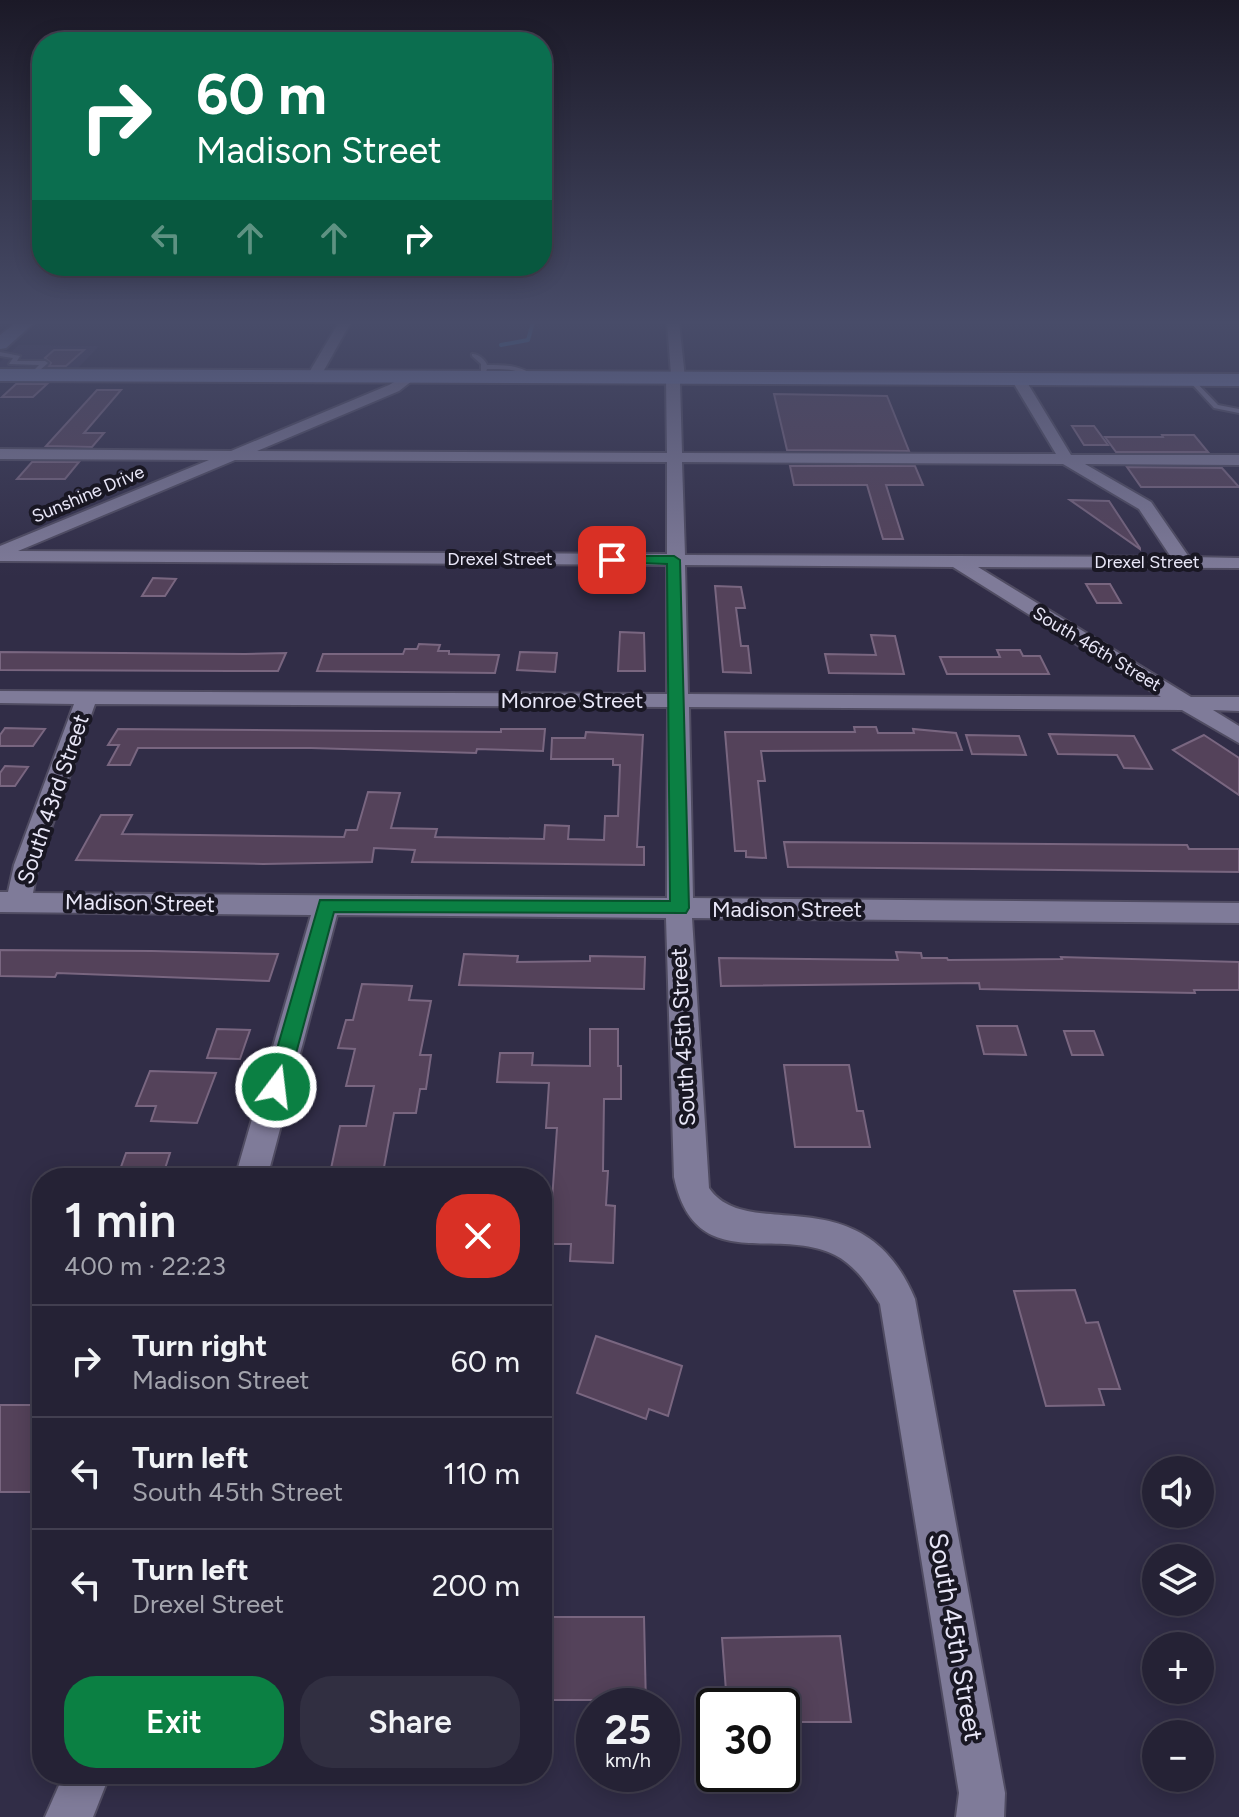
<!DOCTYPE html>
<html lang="en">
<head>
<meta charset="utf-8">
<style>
  body { margin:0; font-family:Figtree,sans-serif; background:#312f41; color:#f1f3f6; height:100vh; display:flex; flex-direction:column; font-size:30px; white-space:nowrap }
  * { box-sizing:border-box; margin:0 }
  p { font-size:26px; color:#a3a4ad }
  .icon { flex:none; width:44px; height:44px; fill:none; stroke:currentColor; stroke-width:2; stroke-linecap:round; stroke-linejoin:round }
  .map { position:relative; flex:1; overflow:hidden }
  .sheet { position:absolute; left:32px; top:1168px; width:520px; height:616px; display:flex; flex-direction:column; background:#252235; border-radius:32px; box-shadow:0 4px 20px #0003,0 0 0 2px #423f50 }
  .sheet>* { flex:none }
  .banner { position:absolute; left:32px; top:32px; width:520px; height:244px; border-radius:32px; box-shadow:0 4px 20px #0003,0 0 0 2px #423f50; background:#0b6e4f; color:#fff; overflow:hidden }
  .tools { position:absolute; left:1142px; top:1456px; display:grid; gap:16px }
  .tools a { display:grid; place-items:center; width:72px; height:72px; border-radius:50%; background:#252235; box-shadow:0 4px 20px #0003,0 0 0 2px #423f50; font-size:40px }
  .speed { position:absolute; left:576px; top:1688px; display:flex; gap:16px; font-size:40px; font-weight:700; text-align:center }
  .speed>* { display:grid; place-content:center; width:104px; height:104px; border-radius:50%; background:#252235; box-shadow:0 4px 20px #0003,0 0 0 2px #423f50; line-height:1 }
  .speed small { font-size:20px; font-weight:400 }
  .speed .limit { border:4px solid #111; border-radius:12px; background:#fff; color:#111 }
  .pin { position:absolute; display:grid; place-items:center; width:68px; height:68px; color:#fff; margin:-34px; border-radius:16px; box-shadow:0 4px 12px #0006 }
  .me { position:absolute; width:88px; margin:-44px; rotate:15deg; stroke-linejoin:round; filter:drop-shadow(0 0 6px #0008) }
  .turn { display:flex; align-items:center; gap:28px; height:168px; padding:0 32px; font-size:36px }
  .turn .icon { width:104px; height:104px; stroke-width:2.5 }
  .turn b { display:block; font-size:56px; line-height:68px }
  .lanes { display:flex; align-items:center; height:76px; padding:0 32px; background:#0003; justify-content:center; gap:40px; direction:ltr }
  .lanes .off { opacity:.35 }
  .round { display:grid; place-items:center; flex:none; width:84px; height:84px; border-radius:32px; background:#312f41 }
  .summary { display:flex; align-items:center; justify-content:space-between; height:136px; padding:0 32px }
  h1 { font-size:48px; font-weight:600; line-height:60px }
  .button { display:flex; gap:16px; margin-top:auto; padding:16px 32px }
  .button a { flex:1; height:92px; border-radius:32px; background:#0b8043; color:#fff; font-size:32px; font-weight:600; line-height:92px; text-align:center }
  .button a+a { background:#312f41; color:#f1f3f6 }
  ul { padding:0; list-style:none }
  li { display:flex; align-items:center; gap:24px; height:112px; padding:0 32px; border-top:2px solid #423f50 }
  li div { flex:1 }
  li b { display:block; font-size:30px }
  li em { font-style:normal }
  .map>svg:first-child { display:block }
</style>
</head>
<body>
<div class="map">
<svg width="1239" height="1817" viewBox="0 0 1239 1817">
  <rect width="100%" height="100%" fill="#312d47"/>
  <path fill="#3c3655" d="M19,345L99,346L77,369L0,368V362Z"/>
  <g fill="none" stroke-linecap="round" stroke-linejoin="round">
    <path stroke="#317aa9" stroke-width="4" d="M501,345L528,340L533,322"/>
  </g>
  <g fill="#54425a" stroke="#796680" stroke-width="2">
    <path d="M54,350H84L66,366H49L51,363L45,358Z"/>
    <path d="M16,384H47L33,397H2Z"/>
    <path d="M97,390H121L84,433H104L92,447L46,446Z"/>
    <path d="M774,394L887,396L909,451L787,450Z"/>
    <path d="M1072,426H1094L1108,445H1084Z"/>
    <path d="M1162,435H1194L1208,452H1116L1105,437H1163Z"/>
    <path d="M32,462H79L65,479H17Z"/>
    <path d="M790,466H915L923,485H886L903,539H883L867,485H794Z"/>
    <path d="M1127,467L1222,468L1239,487H1141Z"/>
    <path d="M1070,500L1109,501L1140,548V549Z"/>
    <path d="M153,578L176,579L165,596H142Z"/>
    <path d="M1086,584H1110L1121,603H1097Z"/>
    <path d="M715,586L741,587L745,608H736L741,646H748L751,673L723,672Z"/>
    <path d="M620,632L644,633L645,671H618Z"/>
    <path d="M871,635L895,636L904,674L829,673L825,654L876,655Z"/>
    <path d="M419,644L440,645L438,651H449V654L499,655L495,673L317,671L323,654H403L405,649H417Z"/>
    <path d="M997,650H1020L1023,656H1040L1049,674H947L940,657H1000Z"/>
    <path d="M0,652L245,654L286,653L278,671H230L0,670Z"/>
    <path d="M520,652L557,653L555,672L517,670Z"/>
    <path d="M854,727H876L878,733H914L913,729L956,733L962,750L761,751L765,781H758L766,858L746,857V851H735L725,732H855Z"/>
    <path d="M5,728L45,729L33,746H0V735Z"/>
    <path d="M118,729L501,732V729H545L543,751L477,749L476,753L311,748H138L130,765H108L119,745H108Z"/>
    <path d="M586,732L643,735L637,847H644V865L412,862L415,850L374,848L372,862L263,864L76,860L101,815H132L122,834L344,837L346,830H357L368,792L400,793L391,828L437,829L435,837L544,839L545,825L569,826L568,839L604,840L605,816H618L620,765H613V759H551L552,738H585Z"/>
    <path d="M1049,734L1134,736L1152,769L1124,768L1117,755L1058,754Z"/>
    <path d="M966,735L1019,736L1026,755L972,754Z"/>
    <path d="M1204,735L1239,758V795L1173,750Z"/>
    <path d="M5,766L28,767L15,786H0V773Z"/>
    <path d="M784,842L1187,845L1189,849H1239V872L788,867Z"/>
    <path d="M0,950L152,951L278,954L269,981L57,973L55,977L0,976Z"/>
    <path d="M896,952L921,953L922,958H947L948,960L1062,959L1061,957L1239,962V990H1194L1195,993L980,989L979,983L721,986L719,958L898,960Z"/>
    <path d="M464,954L518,956L517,962L590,961V956L645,957L644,989L459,985Z"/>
    <path d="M362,984L412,986L409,1000L431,1001L420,1055H431L426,1089H420L416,1113H394L382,1178H329L340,1126H366L374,1086H346L355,1049L338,1048L346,1020H353Z"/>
    <path d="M977,1026H1017L1026,1055L984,1054Z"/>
    <path d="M217,1029L250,1030L240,1059L207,1058Z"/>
    <path d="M590,1029H618V1066H621V1099H604L603,1171H608L606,1205L615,1206L613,1263L570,1261L571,1244H549L557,1128H546L549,1083L497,1082L500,1053H533L532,1065L590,1066Z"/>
    <path d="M1064,1031H1094L1103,1055H1072Z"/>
    <path d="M784,1065H849L857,1111H863L870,1147H795Z"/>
    <path d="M150,1071L216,1073L197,1123L151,1121L156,1106H136Z"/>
    <path d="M126,1153H170L162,1178H117Z"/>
    <path d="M1075,1290L1086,1323L1098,1322L1120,1389H1099L1104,1405L1046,1406L1014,1291Z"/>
    <path d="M596,1336L682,1366L668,1416L649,1409L646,1419L577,1393Z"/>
    <rect x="0" y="1405" width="42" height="87"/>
    <path d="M543,1617H644L646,1706H603V1700H542Z"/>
    <path d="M840,1636L851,1722H788L786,1703L727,1704L722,1638Z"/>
  </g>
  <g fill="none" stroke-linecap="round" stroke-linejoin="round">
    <g stroke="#504c62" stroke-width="4">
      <g id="lane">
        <path d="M0,352L20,356L17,361H45L48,363L32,377L29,375L39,365L9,364L13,358L0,356Z"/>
        <path d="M472,354C477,353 486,360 487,365C505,365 521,365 535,377L530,378C517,368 503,369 487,369L485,375H481V364L472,356Z"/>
        <path d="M1189,379H1193L1218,405L1239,409V413L1214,408L1189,381Z"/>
      </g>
    </g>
    <g stroke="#504c62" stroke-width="4">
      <g id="street">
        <path d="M339,322H351L319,379H309L307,376Z"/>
        <path d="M667,322H679L685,378L680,382L682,453L1056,454L1011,379L1018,375L1025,379L1071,455H1239V465L1085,464L1151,502L1189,557L1239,558V568L978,567L1191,697H1239V711L1213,710L1239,726V743L1182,710L689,707L693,898L1239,903V923L692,918L709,1188C748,1245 862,1172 915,1299L1005,1793L1004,1817H956L959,1793L880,1304C868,1285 856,1266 835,1255C776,1225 695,1277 674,1177L666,918L337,915L267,1178H235L311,915L0,912V892H8L14,865L74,704L0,703V691L667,694V565L0,561V546L209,460L0,459V449L231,451L389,385L410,373L417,377L399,391L257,451L667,453L666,378L671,374ZM235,460L667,462V554L18,551ZM682,462L1063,464L1139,509L1171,557L685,555ZM685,565L953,567L1161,697L688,694ZM95,704L668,707L667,898L33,893L38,865Z"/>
        <path d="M64,1774H110L93,1817H45Z"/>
      </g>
    </g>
    <g stroke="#504c62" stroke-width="4">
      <g id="secondary">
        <path d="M17,322H35L6,348L0,349V335Z"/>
        <path d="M0,369L1239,374V386L0,381Z"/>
      </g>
    </g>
    <use href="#lane" fill="#7f7b99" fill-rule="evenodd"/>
    <use href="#street" fill="#7f7b99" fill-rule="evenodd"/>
    <use href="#secondary" fill="#7981af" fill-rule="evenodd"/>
  </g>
  <linearGradient id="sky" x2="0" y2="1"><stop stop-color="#1b1927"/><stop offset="0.56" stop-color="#484c69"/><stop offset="1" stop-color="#484c69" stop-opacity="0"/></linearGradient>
  <rect width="1239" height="576" fill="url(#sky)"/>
  <path fill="#0b8043" stroke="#07532c" stroke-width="2" d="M612,556H674L680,560L689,908L686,913L334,912L287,1087L284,1094L276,1096L269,1094L266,1087L320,900L670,901L667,564L608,562L606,560Z"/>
  <g text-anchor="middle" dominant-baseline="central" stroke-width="8" stroke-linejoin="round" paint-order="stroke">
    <g font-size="18" fill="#e9e7f8" stroke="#191723">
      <text transform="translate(88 494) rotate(-23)">Sunshine Drive</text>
      <text x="500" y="559">Drexel Street</text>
      <text x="1147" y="562">Drexel Street</text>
      <text transform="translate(1097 649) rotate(31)">South 46th Street</text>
    </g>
    <g font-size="22" fill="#e9e7f8" stroke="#191723">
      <text x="572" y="700">Monroe Street</text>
      <text transform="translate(53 799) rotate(-71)">South 43rd Street</text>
      <text transform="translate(140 903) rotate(1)">Madison Street</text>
      <text x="787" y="909">Madison Street</text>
      <text transform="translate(683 1037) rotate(-93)">South 45th Street</text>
    </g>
    <g font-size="26" fill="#e9e7f8" stroke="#191723">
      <text transform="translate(956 1637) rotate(80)">South 45th Street</text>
    </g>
  </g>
</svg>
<div class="tools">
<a><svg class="icon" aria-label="sound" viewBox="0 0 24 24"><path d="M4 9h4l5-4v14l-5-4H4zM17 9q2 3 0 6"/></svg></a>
<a><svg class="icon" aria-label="layers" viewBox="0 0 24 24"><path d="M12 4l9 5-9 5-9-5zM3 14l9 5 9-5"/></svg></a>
<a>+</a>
<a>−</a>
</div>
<div class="speed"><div>25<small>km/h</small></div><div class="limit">30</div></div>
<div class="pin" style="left:612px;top:560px;background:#d93025"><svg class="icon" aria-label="arrive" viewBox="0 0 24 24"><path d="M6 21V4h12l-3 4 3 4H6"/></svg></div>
<svg class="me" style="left:276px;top:1087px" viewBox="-20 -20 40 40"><circle r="17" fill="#0b8043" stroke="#fff" stroke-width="3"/><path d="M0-11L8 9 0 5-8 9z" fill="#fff"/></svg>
<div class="banner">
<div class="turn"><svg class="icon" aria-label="right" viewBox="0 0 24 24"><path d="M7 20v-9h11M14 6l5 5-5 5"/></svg><div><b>60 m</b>Madison Street</div></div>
<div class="lanes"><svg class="icon off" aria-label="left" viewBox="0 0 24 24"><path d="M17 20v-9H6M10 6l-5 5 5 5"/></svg><svg class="icon off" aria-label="ahead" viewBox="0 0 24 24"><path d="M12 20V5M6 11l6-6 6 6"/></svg><svg class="icon off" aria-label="ahead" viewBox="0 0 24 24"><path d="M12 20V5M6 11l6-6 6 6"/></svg><svg class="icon" aria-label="right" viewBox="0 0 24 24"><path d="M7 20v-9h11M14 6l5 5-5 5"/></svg></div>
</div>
<section class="sheet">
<div class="summary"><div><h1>1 min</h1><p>400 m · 22:23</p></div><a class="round" style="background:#d93025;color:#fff"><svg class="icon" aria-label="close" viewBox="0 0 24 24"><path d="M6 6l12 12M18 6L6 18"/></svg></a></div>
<ul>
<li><svg class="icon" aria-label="right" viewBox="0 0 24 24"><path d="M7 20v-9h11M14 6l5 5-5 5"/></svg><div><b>Turn right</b><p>Madison Street</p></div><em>60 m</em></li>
<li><svg class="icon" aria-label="left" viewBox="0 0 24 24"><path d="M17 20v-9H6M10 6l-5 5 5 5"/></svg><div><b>Turn left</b><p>South 45th Street</p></div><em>110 m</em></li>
<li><svg class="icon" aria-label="left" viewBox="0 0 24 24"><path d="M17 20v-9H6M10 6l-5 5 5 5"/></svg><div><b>Turn left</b><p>Drexel Street</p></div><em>200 m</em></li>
</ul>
<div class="button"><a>Exit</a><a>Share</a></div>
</section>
</div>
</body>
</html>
